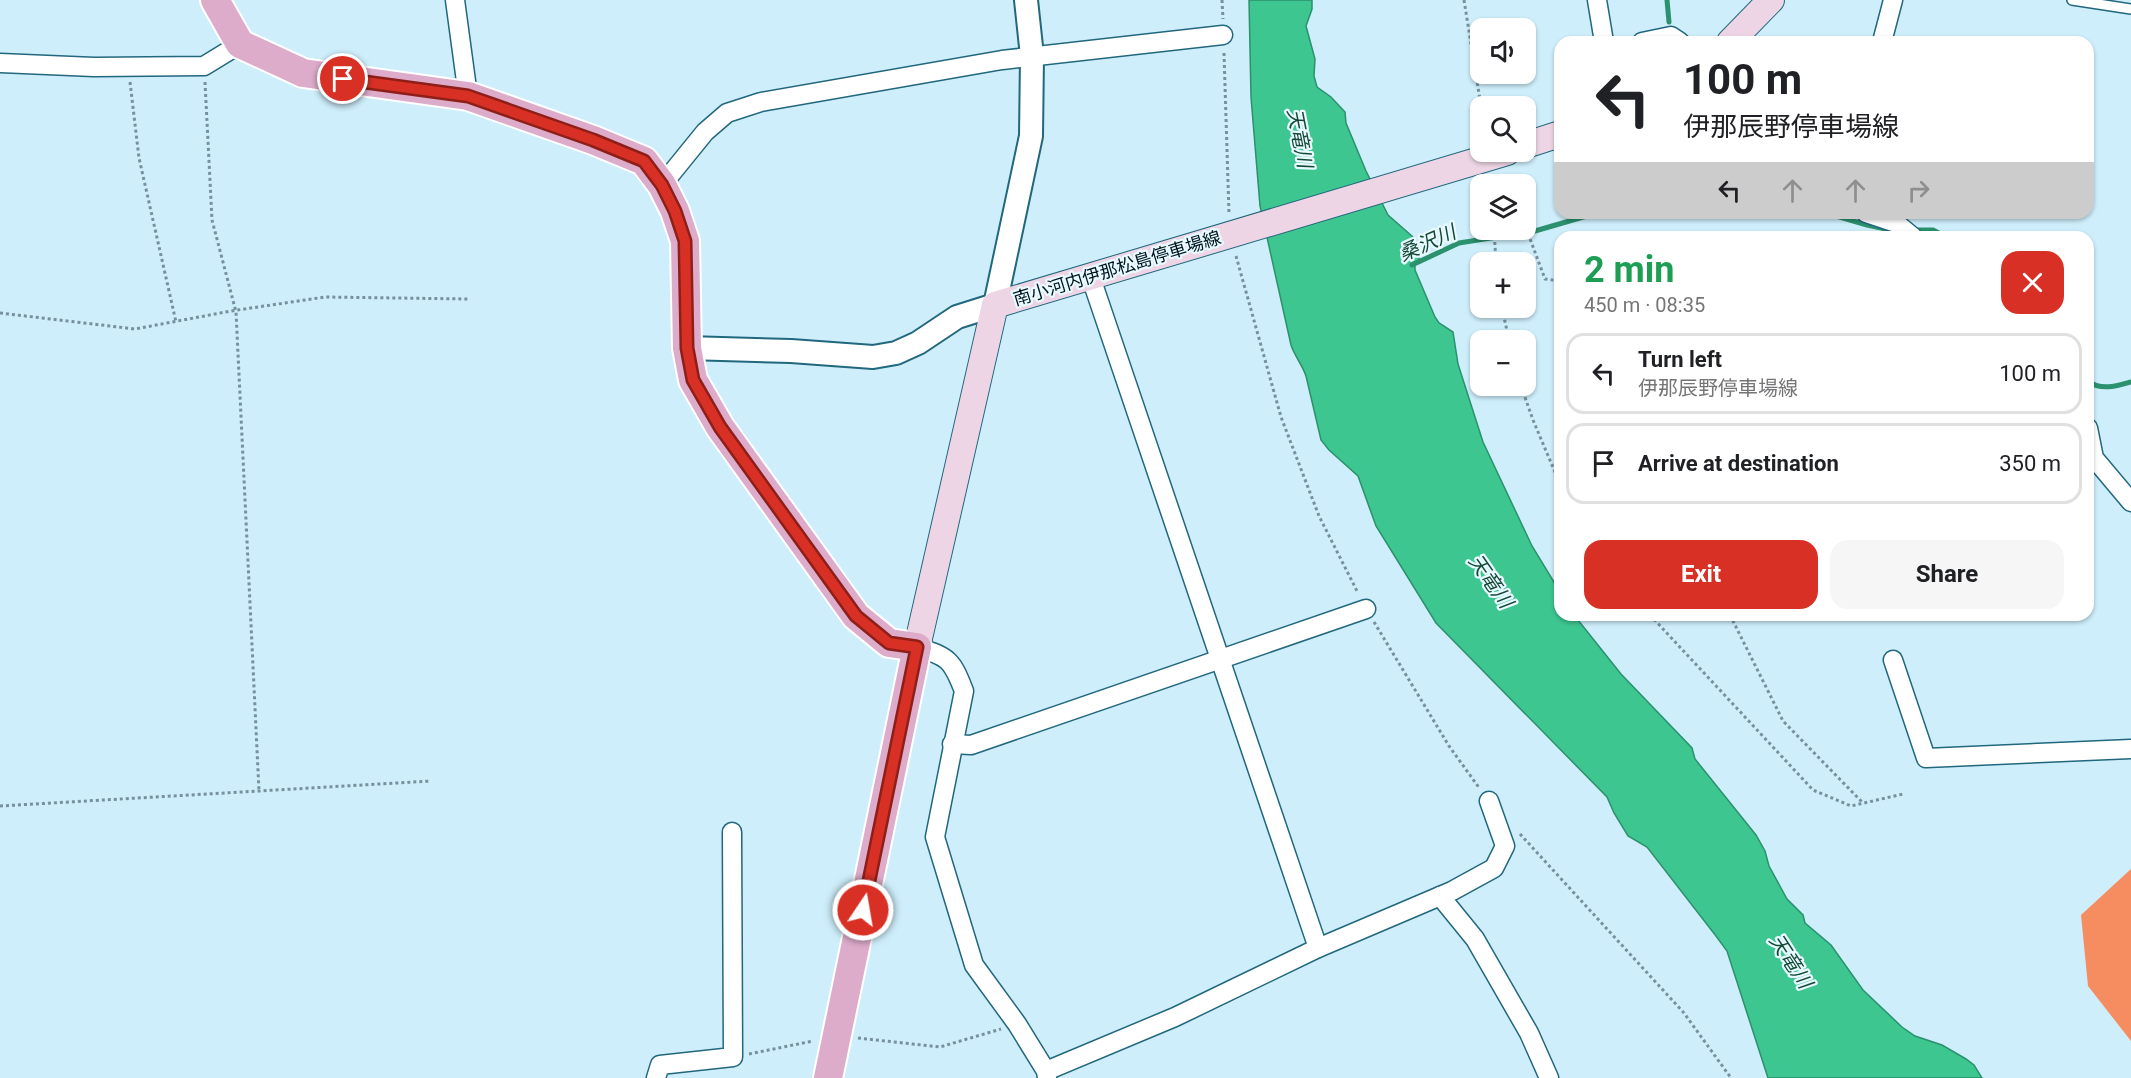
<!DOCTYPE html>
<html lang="en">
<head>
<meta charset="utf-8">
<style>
  body { margin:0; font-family:Roboto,"Noto Sans JP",sans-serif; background:#f6f6f6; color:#202124; height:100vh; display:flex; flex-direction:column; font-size:22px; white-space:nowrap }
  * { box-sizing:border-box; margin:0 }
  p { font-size:20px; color:#757577 }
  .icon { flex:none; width:33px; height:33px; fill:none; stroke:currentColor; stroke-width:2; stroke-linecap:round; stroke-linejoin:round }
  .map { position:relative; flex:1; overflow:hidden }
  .details { position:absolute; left:1554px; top:231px; width:540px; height:390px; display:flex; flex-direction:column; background:#fff; border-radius:18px; box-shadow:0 2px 4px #0004 }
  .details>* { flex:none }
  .top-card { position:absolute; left:1554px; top:36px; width:540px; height:183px; border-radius:18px; box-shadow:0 2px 4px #0004; background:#fff; color:#202124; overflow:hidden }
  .tools { position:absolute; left:1470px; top:18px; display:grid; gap:12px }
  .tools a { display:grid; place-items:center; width:66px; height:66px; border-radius:12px; background:#fff; box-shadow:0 2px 4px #0004; font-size:30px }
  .pin { position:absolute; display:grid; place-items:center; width:51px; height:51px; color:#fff; margin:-26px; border:3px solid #fff; border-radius:50%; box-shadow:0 2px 6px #0007 }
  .me { position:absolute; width:66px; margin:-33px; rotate:12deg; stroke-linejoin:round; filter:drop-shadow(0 0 4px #0008) }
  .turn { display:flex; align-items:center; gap:21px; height:126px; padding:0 30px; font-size:27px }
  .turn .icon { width:78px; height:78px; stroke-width:2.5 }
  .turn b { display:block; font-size:42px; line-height:51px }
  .lanes { display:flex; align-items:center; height:57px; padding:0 30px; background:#0003; justify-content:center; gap:30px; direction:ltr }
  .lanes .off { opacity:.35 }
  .round { display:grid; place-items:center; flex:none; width:63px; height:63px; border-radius:18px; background:#f6f6f6 }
  .headline { display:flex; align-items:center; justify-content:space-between; height:102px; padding:0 30px }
  h1 { font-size:36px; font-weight:700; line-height:45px; color:#1e9e55 }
  .primary-button { display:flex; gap:12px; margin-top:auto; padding:12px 30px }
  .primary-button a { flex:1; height:69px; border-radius:18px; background:#d93025; color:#fff; font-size:24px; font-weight:700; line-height:69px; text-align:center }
  .primary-button a+a { background:#f6f6f6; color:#202124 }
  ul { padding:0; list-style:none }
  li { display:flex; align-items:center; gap:18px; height:81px; margin:0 12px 9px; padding:0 18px; border:3px solid #e0e0e0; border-radius:18px }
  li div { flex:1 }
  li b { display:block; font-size:22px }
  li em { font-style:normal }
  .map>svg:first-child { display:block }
</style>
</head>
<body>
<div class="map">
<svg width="2131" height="1078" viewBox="0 0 2131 1078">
  <rect width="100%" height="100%" fill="#ceeefb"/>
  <path fill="#f68d61" d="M2131,869V1041L2088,986L2081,915Z"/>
  <path fill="#3ec690" stroke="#2b916e" stroke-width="1.5" d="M1249,0H1312V9L1306,26L1315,59L1314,76L1317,87L1331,97L1345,112L1346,123L1366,171L1388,215L1413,237L1418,245L1420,252L1419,261L1415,264V270L1435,317L1439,323L1453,332L1458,364L1483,442L1532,546L1560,592V615H1574L1621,674L1692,748L1695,759L1756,835L1765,851L1769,866L1787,899L1803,915L1805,923L1831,945L1863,990L1902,1027L1915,1036L1942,1045L1966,1059L1974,1065L1982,1078H1768L1727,951L1716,936L1647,847L1628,836L1614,813L1607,797L1436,623L1376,526L1358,476L1329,450L1321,440L1306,376C1302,364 1295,357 1291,345L1260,206L1251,97Z"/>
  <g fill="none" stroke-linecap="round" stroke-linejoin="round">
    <g stroke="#2b916e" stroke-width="5">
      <path d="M1667,0L1669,22"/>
      <path d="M1826,213L1867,225L1895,231"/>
      <path d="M1914,230H1933L1946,237"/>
      <path d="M1412,265L1459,243L1535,231L1597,213"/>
      <path d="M2088,381C2100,391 2118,386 2131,382"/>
    </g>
    <g stroke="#21677d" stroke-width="12">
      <path id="service" d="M2072,0L2131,9"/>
    </g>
    <g stroke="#21677d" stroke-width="21">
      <g id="minor">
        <path d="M455,0L468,96"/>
        <path d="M1597,0L1604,42"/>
        <path d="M1642,42L1671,36L1680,42"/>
        <path d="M1882,42L1893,0"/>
        <path d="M0,63L94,67L204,66L240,44"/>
        <path d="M662,185L705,132L727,113L761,102L1002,60L1223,35"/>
        <path d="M1866,213L1896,223L1913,237"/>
        <path d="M1090,275L1318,948"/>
        <path d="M2088,428L2094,458L2131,502"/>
        <path d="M917,647C949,657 952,660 964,691L935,837L974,965L1017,1024L1046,1071L1047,1078"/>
        <path d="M1893,660L1926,758L2131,749"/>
        <path d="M952,744L971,745L1366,609"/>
        <path d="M1440,896L1475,939L1529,1033L1549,1078"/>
        <path d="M1046,1071L1175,1017L1318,948L1452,891L1494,868L1505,846L1489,801"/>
        <path d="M656,1078L660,1065L733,1057L732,832"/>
      </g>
    </g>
    <g stroke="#21677d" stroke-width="26">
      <path id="tertiary" d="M687,348L791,351L873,357L896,353L918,343L957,317L995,305L1031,136L1032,56L1026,0"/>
    </g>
    <g stroke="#21677d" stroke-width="28">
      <g id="secondary">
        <path d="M1730,42L1771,0"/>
        <path d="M1526,145L1560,134"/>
        <path d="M917,647L995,305L1507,152"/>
      </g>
    </g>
    <g stroke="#fff" stroke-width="32">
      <path id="primary" d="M215,0L240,44L303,73L468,96L593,140L644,161L662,185L675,211L685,241L687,348L693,380L720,427L856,616L889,643L917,647L828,1078"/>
    </g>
    <g stroke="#76919d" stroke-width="3" stroke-dasharray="3 3" stroke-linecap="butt">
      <path d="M1222,0L1223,19"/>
      <path d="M1464,0L1481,106"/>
      <path d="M1224,53L1229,214"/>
      <path d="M130,82L139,158L176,322"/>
      <path d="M205,82L212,220L236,312L259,791"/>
      <path d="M1506,175L1509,184"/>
      <path d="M1492,177V184"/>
      <path d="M1526,228L1545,279L1560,281"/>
      <path d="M1494,230L1496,262"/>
      <path d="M1236,256L1281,417L1319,516L1358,593"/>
      <path d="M1502,308L1509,340"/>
      <path d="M0,313L135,329L231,311L325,297L468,299"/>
      <path d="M1521,386L1533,420L1560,484"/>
      <path d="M1650,615L1813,790L1851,806L1903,794"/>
      <path d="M1730,615L1783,721L1863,803"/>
      <path d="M1374,622L1449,746L1480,789"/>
      <path d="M0,806L431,781"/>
      <path d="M1520,834L1684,1013L1731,1078"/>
      <path d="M858,1038L940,1047L1001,1029"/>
      <path d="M749,1054L813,1041"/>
    </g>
    <use href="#service" stroke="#fff" stroke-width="9"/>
    <use href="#minor" stroke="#fff" stroke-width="18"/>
    <use href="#tertiary" stroke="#fff" stroke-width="22"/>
    <use href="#secondary" stroke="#eed5e5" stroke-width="26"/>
    <use href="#primary" stroke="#ddaccb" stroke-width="28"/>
  </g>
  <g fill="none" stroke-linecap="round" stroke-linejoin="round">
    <g stroke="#8d1f18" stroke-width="15">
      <path id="route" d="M343,79L468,96L593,140L644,161L662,185L675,211L685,241L687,348L693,380L720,427L856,616L889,643L917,647L863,910"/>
    </g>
    <use href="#route" stroke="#d93025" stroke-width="10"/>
  </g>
  <g text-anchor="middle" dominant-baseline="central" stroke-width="4.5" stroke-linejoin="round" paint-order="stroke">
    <g font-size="18" fill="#00161f" stroke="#e8f9ff">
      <text transform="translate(1117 268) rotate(-17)">南小河内伊那松島停車場線</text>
    </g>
    <g font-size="20" font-style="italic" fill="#144a34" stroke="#e8f9ff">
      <text transform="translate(1300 138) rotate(79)">天竜川</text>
      <text transform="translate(1427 243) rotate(-24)">桑沢川</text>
      <text transform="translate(1491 581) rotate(55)">天竜川</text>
      <text transform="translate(1791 961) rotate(57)">天竜川</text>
    </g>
  </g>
</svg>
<div class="tools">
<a><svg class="icon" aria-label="sound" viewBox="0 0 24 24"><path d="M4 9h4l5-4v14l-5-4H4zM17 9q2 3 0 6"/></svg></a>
<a><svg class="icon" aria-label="search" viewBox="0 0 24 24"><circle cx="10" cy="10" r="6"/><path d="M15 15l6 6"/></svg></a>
<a><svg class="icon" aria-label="layers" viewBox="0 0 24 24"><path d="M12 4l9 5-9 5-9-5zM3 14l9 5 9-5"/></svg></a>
<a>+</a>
<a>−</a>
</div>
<div class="pin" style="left:343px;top:79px;background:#d93025"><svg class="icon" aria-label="arrive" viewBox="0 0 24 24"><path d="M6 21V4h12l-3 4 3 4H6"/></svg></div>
<svg class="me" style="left:863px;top:910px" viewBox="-20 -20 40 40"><circle r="17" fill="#d93025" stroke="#fff" stroke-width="3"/><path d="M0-11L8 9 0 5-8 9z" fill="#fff"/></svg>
<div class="top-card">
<div class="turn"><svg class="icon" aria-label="left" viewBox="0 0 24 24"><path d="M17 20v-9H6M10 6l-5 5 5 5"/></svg><div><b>100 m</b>伊那辰野停車場線</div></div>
<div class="lanes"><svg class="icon" aria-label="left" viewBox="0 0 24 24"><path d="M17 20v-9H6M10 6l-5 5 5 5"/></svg><svg class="icon off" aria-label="ahead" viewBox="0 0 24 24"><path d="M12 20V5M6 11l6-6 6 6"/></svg><svg class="icon off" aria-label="ahead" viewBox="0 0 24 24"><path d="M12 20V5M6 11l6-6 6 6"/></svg><svg class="icon off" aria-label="right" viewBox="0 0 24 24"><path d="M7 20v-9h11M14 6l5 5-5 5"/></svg></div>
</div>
<section class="details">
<div class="headline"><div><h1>2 min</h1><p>450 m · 08:35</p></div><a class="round" style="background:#d93025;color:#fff"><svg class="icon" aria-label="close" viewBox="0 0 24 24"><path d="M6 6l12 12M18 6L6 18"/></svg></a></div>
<ul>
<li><svg class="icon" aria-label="left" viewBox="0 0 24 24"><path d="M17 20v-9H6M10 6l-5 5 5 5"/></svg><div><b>Turn left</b><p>伊那辰野停車場線</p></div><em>100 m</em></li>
<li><svg class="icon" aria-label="arrive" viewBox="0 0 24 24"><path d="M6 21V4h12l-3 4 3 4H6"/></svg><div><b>Arrive at destination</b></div><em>350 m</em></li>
</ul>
<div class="primary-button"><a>Exit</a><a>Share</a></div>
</section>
</div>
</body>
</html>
